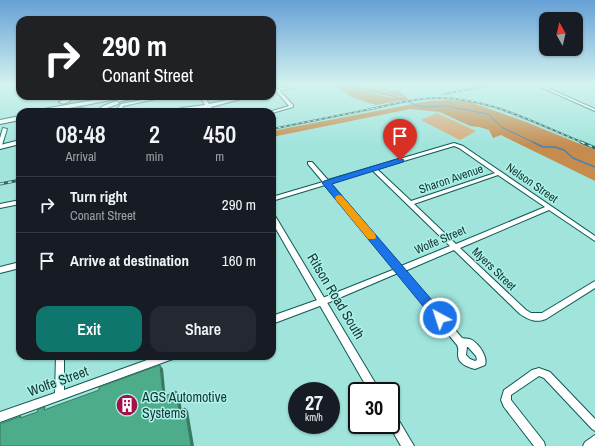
<!DOCTYPE html>
<html lang="en">
<head>
<meta charset="utf-8">
<style>
  body { margin:0; font-family:"Archivo Narrow",sans-serif; background:#242831; color:#f1f3f6; height:100vh; display:flex; flex-direction:column; font-size:15px; white-space:nowrap }
  * { box-sizing:border-box; margin:0 }
  p { font-size:13px; color:#9ea1a6 }
  .icon { flex:none; width:22px; height:22px; fill:none; stroke:currentColor; stroke-width:2; stroke-linecap:round; stroke-linejoin:round }
  .map { position:relative; flex:1; overflow:hidden }
  .panel { position:absolute; left:16px; top:108px; width:260px; height:252px; display:flex; flex-direction:column; background:#171b24; border-radius:12px; box-shadow:0 1px 3px #0004 }
  .panel>* { flex:none }
  .guide { position:absolute; left:16px; top:16px; width:260px; height:84px; border-radius:12px; box-shadow:0 1px 3px #0004; background:#202124; color:#fff; overflow:hidden }
  .needle { width:26px; rotate:352deg }
  .buttons { position:absolute; left:539px; top:12px; display:grid; gap:8px }
  .buttons a { display:grid; place-items:center; width:44px; height:44px; border-radius:8px; background:#171b24; box-shadow:0 1px 3px #0004; font-size:20px }
  .speed { position:absolute; left:288px; top:382px; display:flex; gap:8px; font-size:20px; font-weight:700; text-align:center }
  .speed>* { display:grid; place-content:center; width:52px; height:52px; border-radius:50%; background:#171b24; box-shadow:0 1px 3px #0004; line-height:1 }
  .speed small { font-size:10px; font-weight:400 }
  .speed .limit { border:2px solid #111; border-radius:6px; background:#fff; color:#111 }
  .pin { position:absolute; display:grid; place-items:center; width:34px; height:34px; color:#fff; margin:-41px -17px; border-radius:50% 50% 50% 0; rotate:-45deg; box-shadow:0 0 4px #0007 }
  .pin .icon { rotate:45deg }
  .me { position:absolute; width:44px; margin:-22px; rotate:320deg; stroke-linejoin:round; filter:drop-shadow(0 0 3px #0008) }
  .turn { display:flex; align-items:center; gap:14px; height:84px; padding:0 20px; font-size:18px }
  .turn .icon { width:52px; height:52px; stroke-width:2.5 }
  .turn b { display:block; font-size:28px; line-height:34px }
  .eta { display:flex; justify-content:space-evenly; align-items:center; height:68px; text-align:center }
  .eta b { font-size:24px; font-weight:600; line-height:28px }
  .primary-button { display:flex; gap:8px; margin-top:auto; padding:8px 20px }
  .primary-button a { flex:1; height:46px; border-radius:12px; background:#0f766e; color:#fff; font-size:16px; font-weight:600; line-height:46px; text-align:center }
  .primary-button a+a { background:#242831; color:#f1f3f6 }
  ul { padding:0; list-style:none }
  li { display:flex; align-items:center; gap:12px; height:56px; padding:0 20px; border-top:1px solid #363941 }
  li div { flex:1 }
  li b { display:block; font-size:15px }
  li em { font-style:normal }
  .map>svg:first-child { display:block }
</style>
</head>
<body>
<div class="map">
<svg width="595" height="446" viewBox="0 0 595 446">
  <rect width="100%" height="100%" fill="#a0e4dc"/>
  <g fill="#d9a978">
    <path d="M347,84H376L391,90L383,91L404,97C390,100 377,93 363,91L361,88Z"/>
    <path d="M437,113L476,131L460,140L421,120Z"/>
  </g>
  <g fill="#c68c4e">
    <path d="M326,84H347L361,88L363,91C377,93 390,101 404,97L382,91L397,90L409,99L376,105L351,97L348,94Z"/>
    <path d="M445,100L467,101L526,122L595,150V181L501,135L493,138L489,130L479,127L470,126L440,112L410,109L272,137V131L429,101Z"/>
  </g>
  <g fill="none" stroke-linecap="round" stroke-linejoin="round">
    <path stroke="#4383b9" stroke-width="1" d="M340,84L390,95L422,107L446,106L488,114L503,128L535,143"/>
    <path stroke="#4383b9" stroke-width="1.5" d="M533,142L543,147H555L564,150L573,158L595,167"/>
    <g stroke="#0d5a54" stroke-width="2">
      <g id="minor">
        <path d="M534,84H539L595,109V111Z"/>
        <path d="M276,89H278L293,105V107L272,113V112H269L289,106L276,91Z"/>
        <path d="M162,96H170L123,106L122,108L123,112H119L118,108L121,104Z"/>
        <path d="M67,98L70,99V101C67,103 62,105 59,102Z"/>
        <path d="M3,128L7,129L2,145L0,146V138Z"/>
        <path d="M454,143L463,146L595,236V241L549,210L460,248L526,310L531,313H542L595,281V288L546,319C536,323 529,320 520,314L454,250L405,271L462,338C465,339 469,338 472,340C479,344 488,357 485,365L475,369C468,367 458,364 458,355C458,350 459,349 457,345L398,273L325,304L272,324V316L320,299L395,269L325,185L272,201V197L323,182L308,164V162H312L328,180ZM454,146L459,148L495,173L411,201L377,169ZM372,170L450,246L401,266L330,183ZM498,175L545,207L456,244L414,204ZM467,347H468L476,356L477,360L475,361L470,359L466,355Z"/>
        <path d="M20,200V204L0,208V204Z"/>
        <path d="M20,262V268L0,273V267Z"/>
        <path d="M56,356H64V390L158,356H174L173,359L170,360L0,422V412L55,393Z"/>
        <path d="M539,368L550,372L595,419V431L592,429L544,378L539,376L511,395V400L544,442L545,446H534L504,407L501,400L504,390L532,370Z"/>
      </g>
    </g>
    <g stroke="#0d5a54" stroke-width="2">
      <g id="major">
        <path d="M303,84H311L272,92V90Z"/>
        <path d="M200,96H204L209,104L244,96H252L211,107L214,112H210L207,108L176,112H168L182,108L205,105Z"/>
        <path d="M20,140V144L0,149V145Z"/>
        <path d="M272,214H274L380,391H369L272,222Z"/>
        <path d="M391,412L395,414L414,446H401L389,425H391Z"/>
        <path d="M595,435V446H583L585,442Z"/>
      </g>
    </g>
    <g stroke="#0d5a54" stroke-width="2">
      <g id="highway">
        <path d="M116,96H142L119,102L117,101V99L48,112H35L38,110Z"/>
        <path d="M116,101L119,103L118,104L107,108L103,112L71,111C78,107 89,108 96,111L103,106Z"/>
        <path d="M20,116V120L0,124V120Z"/>
      </g>
    </g>
    <use href="#minor" fill="#fff" fill-rule="evenodd"/>
    <use href="#major" fill="#fff" fill-rule="evenodd"/>
    <use href="#highway" fill="#fff" fill-rule="evenodd"/>
    <g stroke="#3a605c" stroke-width="2">
      <g id="rail-far1">
        <path d="M444,94L496,84"/>
        <path d="M370,109C391,105 415,98 436,98C489,97 536,124 584,143"/>
        <path d="M272,129L376,108"/>
      </g>
    </g>
    <g stroke="#3a605c" stroke-width="3">
      <g id="rail">
        <path d="M581,142L595,148"/>
        <path d="M0,184L20,180"/>
      </g>
    </g>
    <use href="#rail-far1" stroke="#adf2e9" stroke-width="1" stroke-dasharray="3" stroke-linecap="butt"/>
    <use href="#rail" stroke="#adf2e9" stroke-width="1.5" stroke-dasharray="4" stroke-linecap="butt"/>
  </g>
  <g fill="#367961">
    <path d="M160,365L163,369L166,400L163,397Z"/>
    <path d="M176,391L180,395L182,414L179,411Z"/>
    <path d="M185,408L188,411L194,446H191Z"/>
  </g>
  <path fill="#4dad8a" stroke="#367961" d="M160,365L163,397L176,391L179,411L185,408L191,446H0V424L21,416L20,418L37,412L38,409L45,407L44,410L99,390V387Z"/>
  <linearGradient id="sky" x2="0" y2="1"><stop stop-color="#66a0d5"/><stop offset="0.58" stop-color="#d4f3ef"/><stop offset="1" stop-color="#d4f3ef" stop-opacity="0"/></linearGradient>
  <rect width="595" height="146" fill="url(#sky)"/>
  <path fill="#1a73e8" stroke="#114b97" d="M400,158L404,160L403,162L332,184L444,314L446,318L444,322L440,323L436,322L322,183L324,181Z"/>
  <path fill="#f59e0b" d="M339,195L342,196L375,234L376,237L375,239H368L336,200L335,198L336,196Z"/>
  <defs>
    <g id="building-disc" transform="scale(1.15)"><circle r="9.5" fill="#a50f4a" stroke="#adf2e9"/><path d="M-4-6H4V6H1V3H-1V6H-4ZM-2.5-4.3h1.7v1.8h-1.7ZM.8-4.3h1.7v1.8H.8ZM-2.5-1h1.7V.8h-1.7ZM.8-1h1.7V.8H.8Z" fill="#fff"/></g>
  </defs>
  <g fill-rule="evenodd">
    <use href="#building-disc" x="127" y="405"/>
  </g>
  <g text-anchor="middle" dominant-baseline="central" stroke-width="3" stroke-linejoin="round" paint-order="stroke">
    <g font-size="12" fill="#183431" stroke="#adf2e9">
      <text transform="translate(451 179) rotate(-19)">Sharon Avenue</text>
      <text transform="translate(532 183) rotate(35)">Nelson Street</text>
      <text transform="translate(440 240) rotate(-23)">Wolfe Street</text>
      <text transform="translate(494 269) rotate(44)">Myers Street</text>
    </g>
    <g font-size="14" fill="#183431" stroke="#adf2e9">
      <text transform="translate(336 296) rotate(59)">Ritson Road South</text>
      <text transform="translate(58 381) rotate(-20)">Wolfe Street</text>
    </g>
    <g font-size="14" fill="#183431" stroke="#adf2e9" text-anchor="start">
      <text x="142" y="397">AGS Automotive<tspan x="142" dy="16">Systems</tspan></text>
    </g>
  </g>
</svg>
<div class="buttons">
<a><svg class="needle" viewBox="-14 -14 28 28"><path d="M0-13l5 13h-10z" fill="#e53935"/><path d="M0 13l5-13h-10z" fill="#9ea1a6"/></svg></a>
</div>
<div class="speed"><div>27<small>km/h</small></div><div class="limit">30</div></div>
<div class="pin" style="left:400px;top:160px;background:#d93025"><svg class="icon" aria-label="arrive" viewBox="0 0 24 24"><path d="M6 21V4h12l-3 4 3 4H6"/></svg></div>
<svg class="me" style="left:440px;top:318px" viewBox="-20 -20 40 40"><circle r="17" fill="#1a73e8" stroke="#fff" stroke-width="3"/><path d="M0-11L8 9 0 5-8 9z" fill="#fff"/></svg>
<div class="guide">
<div class="turn"><svg class="icon" aria-label="right" viewBox="0 0 24 24"><path d="M7 20v-9h11M14 6l5 5-5 5"/></svg><div><b>290 m</b>Conant Street</div></div>
</div>
<section class="panel">
<div class="eta">
<div><b>08:48</b><p>Arrival</p></div>
<div><b>2</b><p>min</p></div>
<div><b>450</b><p>m</p></div>
</div>
<ul>
<li><svg class="icon" aria-label="right" viewBox="0 0 24 24"><path d="M7 20v-9h11M14 6l5 5-5 5"/></svg><div><b>Turn right</b><p>Conant Street</p></div><em>290 m</em></li>
<li><svg class="icon" aria-label="arrive" viewBox="0 0 24 24"><path d="M6 21V4h12l-3 4 3 4H6"/></svg><div><b>Arrive at destination</b></div><em>160 m</em></li>
</ul>
<div class="primary-button"><a>Exit</a><a>Share</a></div>
</section>
</div>
</body>
</html>
